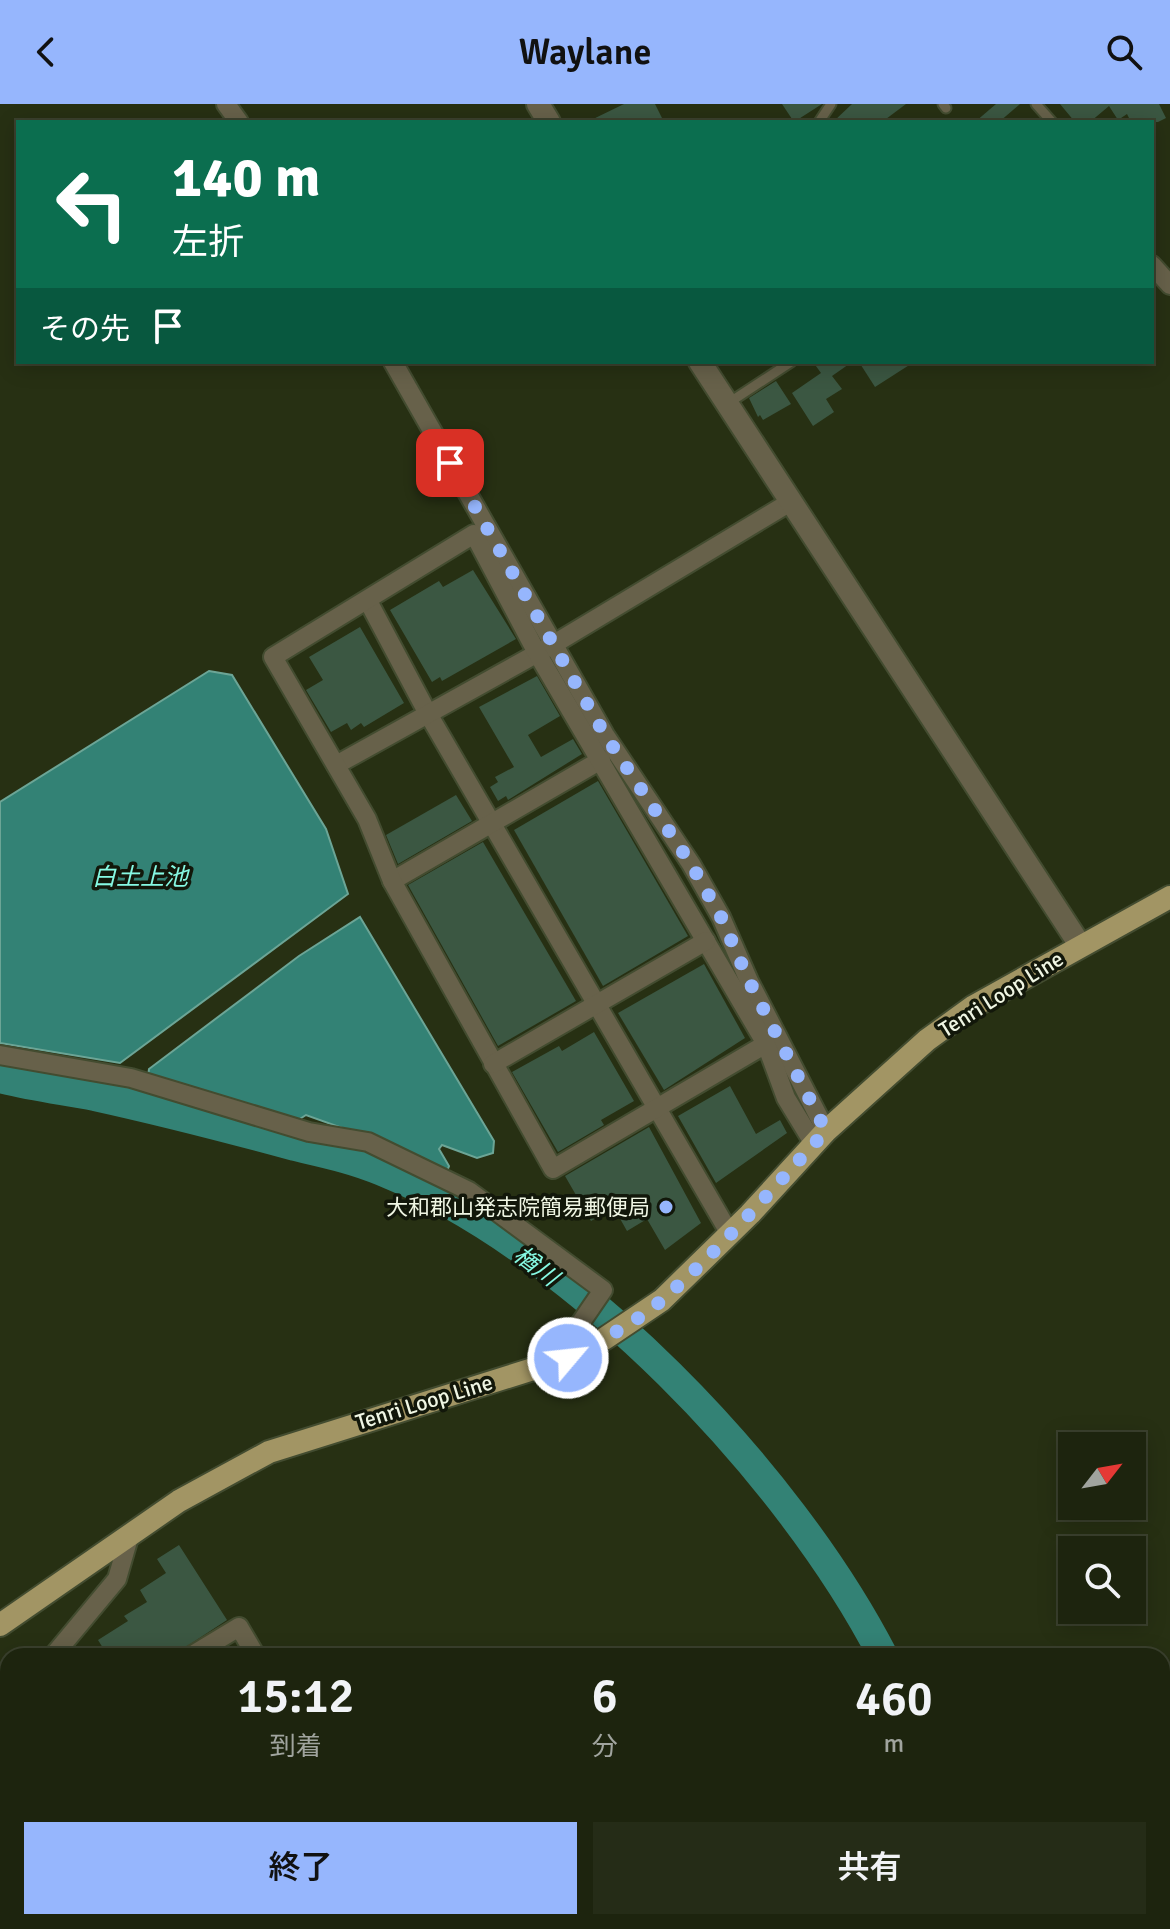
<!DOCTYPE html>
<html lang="ja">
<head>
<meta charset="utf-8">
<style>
  body { margin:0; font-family:Signika,"Noto Sans JP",sans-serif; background:#252c17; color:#f1f3f6; height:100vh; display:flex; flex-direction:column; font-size:30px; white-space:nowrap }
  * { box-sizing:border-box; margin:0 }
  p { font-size:26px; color:#a0a49e }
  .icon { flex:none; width:44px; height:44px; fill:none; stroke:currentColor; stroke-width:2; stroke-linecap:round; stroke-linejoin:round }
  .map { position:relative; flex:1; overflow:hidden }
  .panel { position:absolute; left:0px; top:1544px; width:1170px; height:282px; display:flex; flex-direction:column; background:#1d240e; border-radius:24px 24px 0 0; box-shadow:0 4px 20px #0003,0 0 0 2px #3b412e }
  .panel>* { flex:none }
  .hud { position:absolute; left:16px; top:16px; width:1138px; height:244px; border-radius:0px; box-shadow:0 4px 20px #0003,0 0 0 2px #3b412e; background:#0b6e4f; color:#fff; overflow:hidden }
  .needle { width:52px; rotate:59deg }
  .fabs { position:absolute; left:1058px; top:1328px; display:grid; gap:16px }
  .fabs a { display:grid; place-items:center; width:88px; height:88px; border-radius:0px; background:#1d240e; box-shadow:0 4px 20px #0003,0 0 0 2px #3b412e; font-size:40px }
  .pin { position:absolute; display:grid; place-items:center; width:68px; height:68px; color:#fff; margin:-34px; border-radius:16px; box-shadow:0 4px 12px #0006 }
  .me { position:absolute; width:88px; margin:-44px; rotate:62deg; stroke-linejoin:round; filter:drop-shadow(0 0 6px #0008) }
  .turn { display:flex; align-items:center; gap:28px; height:168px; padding:0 24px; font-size:36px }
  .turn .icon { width:104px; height:104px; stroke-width:2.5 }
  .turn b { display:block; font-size:56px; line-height:68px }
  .then { display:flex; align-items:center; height:76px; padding:0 24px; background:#0003; gap:16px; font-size:30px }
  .eta { display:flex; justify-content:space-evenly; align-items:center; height:136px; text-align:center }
  .eta b { font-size:48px; font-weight:600; line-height:56px }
  .primary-button { display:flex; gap:16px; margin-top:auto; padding:16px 24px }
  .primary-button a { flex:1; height:92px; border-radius:0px; background:#96b6fd; color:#111; font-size:32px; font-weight:600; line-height:92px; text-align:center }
  .primary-button a+a { background:#252c17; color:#f1f3f6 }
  header { display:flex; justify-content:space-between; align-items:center; height:104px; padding:0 24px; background:#96b6fd; color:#111; font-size:36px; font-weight:600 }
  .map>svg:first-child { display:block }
</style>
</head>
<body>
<header><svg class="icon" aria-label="back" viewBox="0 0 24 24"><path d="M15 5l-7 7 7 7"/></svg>Waylane<svg class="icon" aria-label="search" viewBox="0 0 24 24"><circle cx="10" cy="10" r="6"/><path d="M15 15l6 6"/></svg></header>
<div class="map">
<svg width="1170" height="1825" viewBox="0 0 1170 1825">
  <rect width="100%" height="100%" fill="#273013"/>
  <g fill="#338275" stroke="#6ca596" stroke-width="2">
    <path d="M209,567L232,571L326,725L348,790L120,959L0,939V698Z"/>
    <path d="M360,813L494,1037L493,1049L477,1054L442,1041L439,1045L449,1062L446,1070L387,1040L306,1011L295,1018L147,979L149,965L299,852Z"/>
  </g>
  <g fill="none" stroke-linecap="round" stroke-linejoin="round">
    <g stroke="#338275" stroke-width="30">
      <path d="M0,974C31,982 64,986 95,992C163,1007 229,1024 295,1042C325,1049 354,1055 382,1067C575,1146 788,1368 883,1552"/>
      <path d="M1027,1818L1030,1825"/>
    </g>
  </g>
  <g fill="#3b5742">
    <path d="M624,0H655L664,18H587Z"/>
    <path d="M782,0H822L794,18Z"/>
    <path d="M852,0H906L882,18H833Z"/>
    <path d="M996,0H1020L999,18H975Z"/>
    <path d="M1060,0H1159L1166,14L1158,18H1131L1127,10L1118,16L1109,2L1090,18H1075Z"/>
    <path d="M813,258H852L832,272L842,285L826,295L834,308L813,322L792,289L821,269Z"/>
    <path d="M859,258H914L875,283Z"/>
    <path d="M776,277L791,300L763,316L760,311L758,313L749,294Z"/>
    <path d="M473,466L516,535L442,577L440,573L432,578L390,506L439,477L443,483Z"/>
    <path d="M360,523L404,599L364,623L361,619L351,626L347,619L331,628L306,586L323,576L309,553Z"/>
    <path d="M537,572L560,612L528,631L541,653L573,635L582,650L508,696L506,692L498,697L490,683L498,678L495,673L514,663L479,603Z"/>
    <path d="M598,677L688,832L603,882L514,726Z"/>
    <path d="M456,691L472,717L398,760L386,731Z"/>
    <path d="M483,738L576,897L498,942L408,781Z"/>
    <path d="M704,860L745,934L664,986L618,909Z"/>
    <path d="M594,928L634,997L601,1016L604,1021L558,1048L512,968L559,942L562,947Z"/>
    <path d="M730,982L756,1030L780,1016L787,1029L716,1079L678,1012Z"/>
    <path d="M649,1023L701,1119L665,1146L647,1115L627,1127L614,1104L591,1117L565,1072Z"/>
    <path d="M179,1441L227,1516L172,1552H108L98,1536L128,1517L124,1512L147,1498L140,1486L166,1469L157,1455Z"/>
  </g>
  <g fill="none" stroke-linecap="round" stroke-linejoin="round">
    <g stroke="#434c30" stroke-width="13">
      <g id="service">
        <path d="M943,0L946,4"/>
        <path d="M1036,0L1052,18"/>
        <path d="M819,18L831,0"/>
        <path d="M727,300L791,258"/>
      </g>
    </g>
    <g stroke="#434c30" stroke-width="22">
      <g id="minor">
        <path d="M226,0L239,18"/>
        <path d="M1152,161L1170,181"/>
        <path d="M393,258L605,631L691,760L721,813L749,877L826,1027"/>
        <path d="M368,497L427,608L730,1130"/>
        <path d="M336,661L554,540L792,397"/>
        <path d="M392,777L601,656"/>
        <path d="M766,940L553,1065L392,777L367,715L273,553L474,430L537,549L766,940L786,994L814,1040"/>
        <path d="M0,951L131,974L309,1028L368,1038L469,1087L603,1186L553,1259"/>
        <path d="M493,960L706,837"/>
        <path d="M53,1552L117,1475L130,1430"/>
        <path d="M191,1552L239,1523L256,1552"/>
        <path d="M0,1680L8,1675"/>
      </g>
    </g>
    <g stroke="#434c30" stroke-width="26">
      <g id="tertiary">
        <path d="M538,0L549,18"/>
        <path d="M700,258L1080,841"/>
      </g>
    </g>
    <g stroke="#434c30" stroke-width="26">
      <path id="primary" d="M0,1521L179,1397L269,1348L568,1254L604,1235L662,1196L750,1110L826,1027L927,936L974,902L1170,793"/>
    </g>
    <use href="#service" stroke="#67614a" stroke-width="9"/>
    <use href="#minor" stroke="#67614a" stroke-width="18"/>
    <use href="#tertiary" stroke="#67614a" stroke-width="22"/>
    <use href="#primary" stroke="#a29564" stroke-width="22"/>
  </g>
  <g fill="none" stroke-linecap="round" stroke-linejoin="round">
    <path stroke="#96b6fd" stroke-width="14" stroke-dasharray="0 25.2" d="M450,359L605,631L691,760L721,813L749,877L826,1027C773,1084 721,1145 662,1196C634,1220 600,1237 568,1254"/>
  </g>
  <circle fill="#96b6fd" stroke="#12170a" stroke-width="3" cx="666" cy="1103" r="8"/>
  <g text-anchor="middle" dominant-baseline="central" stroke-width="7" stroke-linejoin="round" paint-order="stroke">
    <g font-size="22" fill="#f0f6e4" stroke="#12170a">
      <text transform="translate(1001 890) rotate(-32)">Tenri Loop Line</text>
      <text transform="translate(424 1298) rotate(-17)">Tenri Loop Line</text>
    </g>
    <g font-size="22" fill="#f0f6e4" stroke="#12170a" text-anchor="end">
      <text x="650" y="1103">大和郡山発志院簡易郵便局</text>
    </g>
    <g font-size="24" font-style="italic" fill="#86f9e3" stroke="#12170a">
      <text x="140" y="773">白土上池</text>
      <text transform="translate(536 1162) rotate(37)">楢川</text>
    </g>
  </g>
</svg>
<div class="fabs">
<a><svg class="needle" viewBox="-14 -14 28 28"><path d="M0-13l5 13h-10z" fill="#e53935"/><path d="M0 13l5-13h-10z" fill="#a0a49e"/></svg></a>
<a><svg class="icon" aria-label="search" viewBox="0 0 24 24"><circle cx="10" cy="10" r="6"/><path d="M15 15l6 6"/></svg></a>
</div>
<div class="pin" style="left:450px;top:359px;background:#d93025"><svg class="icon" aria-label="arrive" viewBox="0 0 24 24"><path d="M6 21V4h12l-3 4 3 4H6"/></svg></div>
<svg class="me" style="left:568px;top:1254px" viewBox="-20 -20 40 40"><circle r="17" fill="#96b6fd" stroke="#fff" stroke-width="3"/><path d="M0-11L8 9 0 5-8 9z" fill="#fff"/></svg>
<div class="hud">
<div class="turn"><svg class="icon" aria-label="left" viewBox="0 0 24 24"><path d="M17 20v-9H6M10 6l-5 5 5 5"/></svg><div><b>140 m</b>左折</div></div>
<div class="then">その先<svg class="icon" aria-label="arrive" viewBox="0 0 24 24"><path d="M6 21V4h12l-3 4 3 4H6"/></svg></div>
</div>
<section class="panel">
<div class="eta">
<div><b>15:12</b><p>到着</p></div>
<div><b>6</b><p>分</p></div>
<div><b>460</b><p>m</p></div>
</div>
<div class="primary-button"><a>終了</a><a>共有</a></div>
</section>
</div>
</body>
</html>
